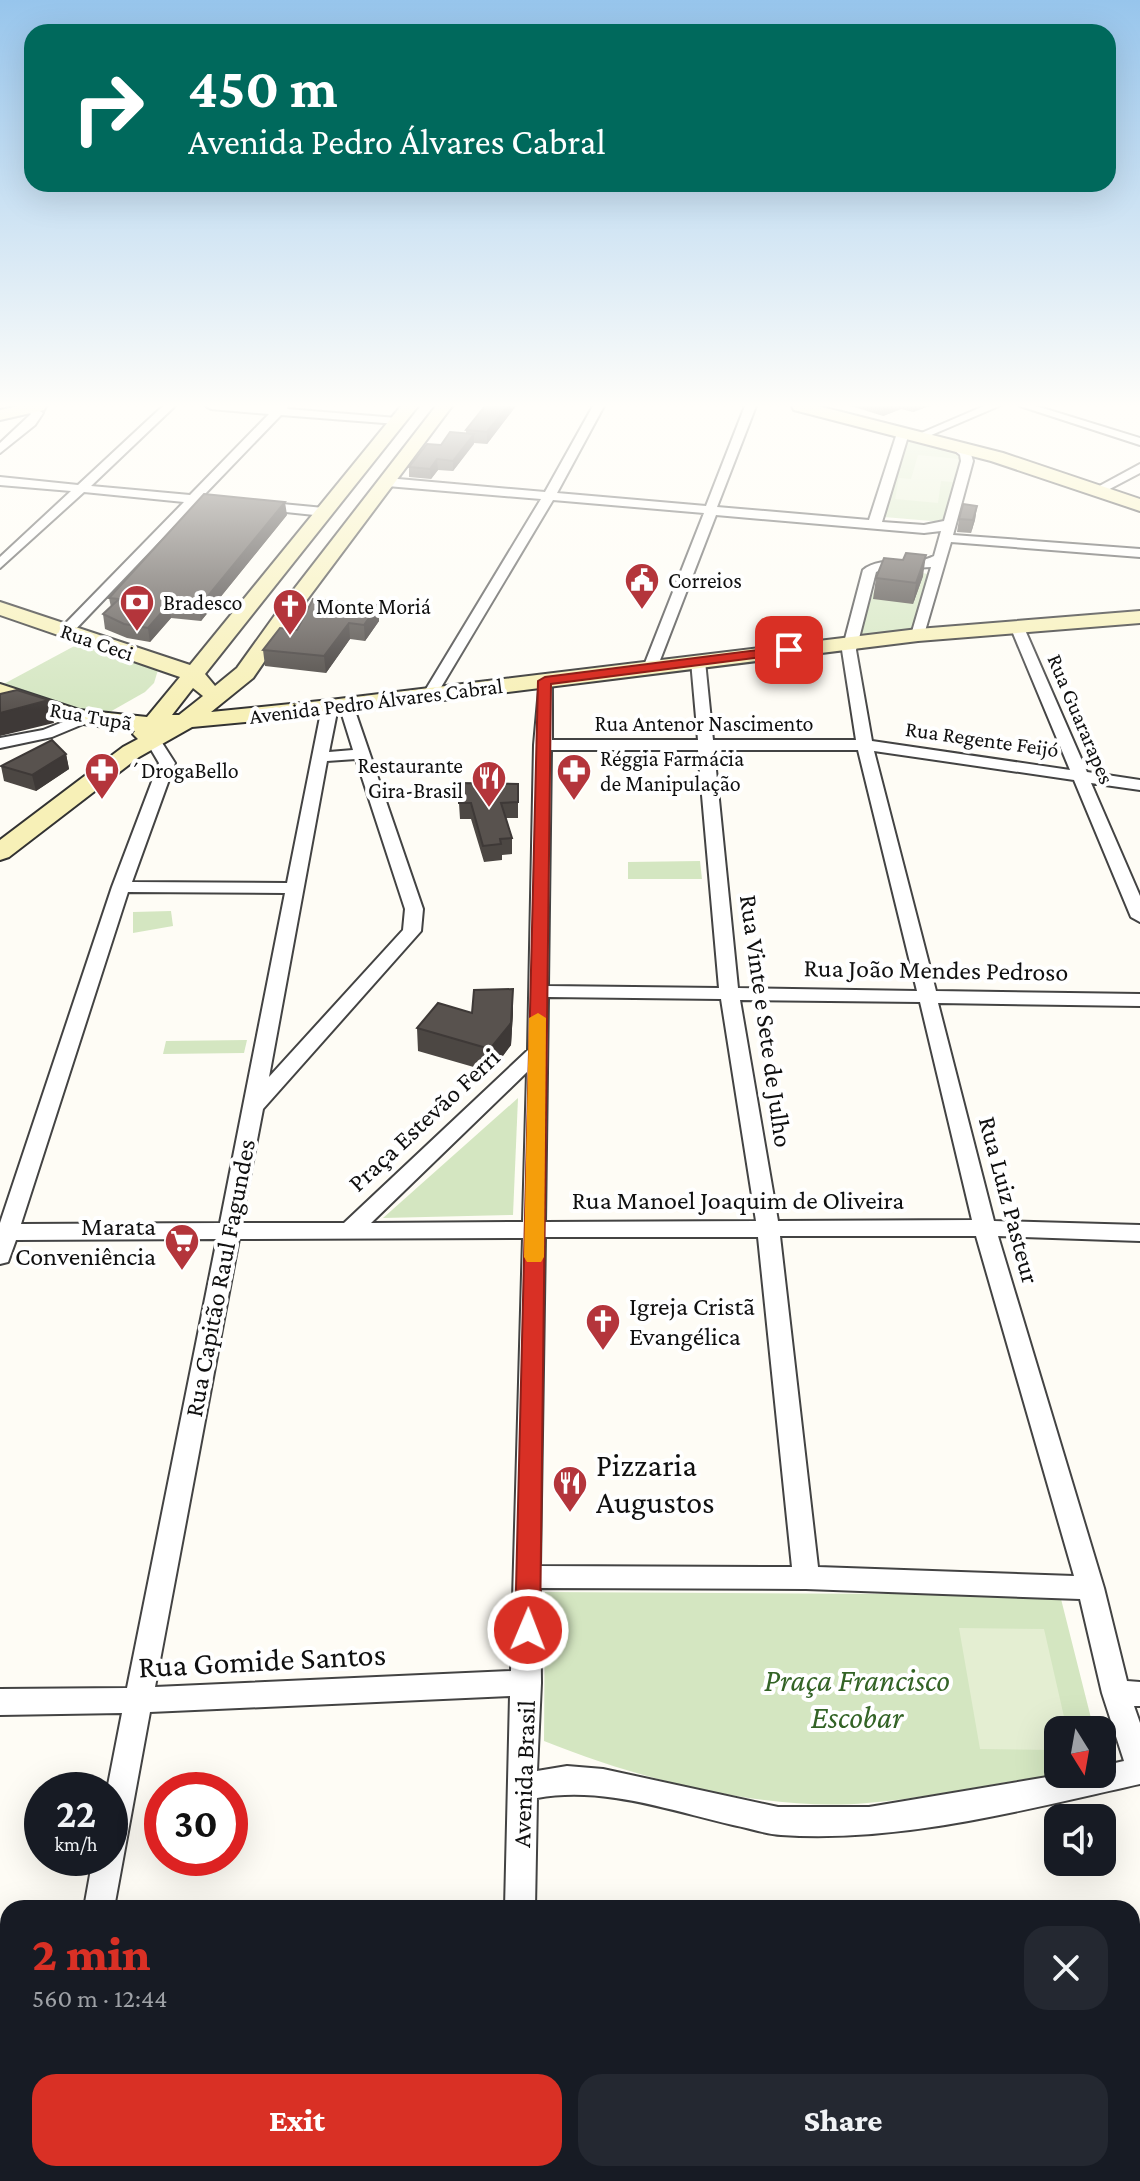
<!DOCTYPE html>
<html lang="en">
<head>
<meta charset="utf-8">
<style>
  body { margin:0; font-family:"Crimson Pro",serif; background:#242831; color:#f1f3f6; height:100vh; display:flex; flex-direction:column; font-size:30px; white-space:nowrap }
  * { box-sizing:border-box; margin:0 }
  p { font-size:26px; color:#9ea1a6 }
  .icon { flex:none; width:44px; height:44px; fill:none; stroke:currentColor; stroke-width:2; stroke-linecap:round; stroke-linejoin:round }
  .map { position:relative; flex:1; overflow:hidden }
  .details { position:absolute; left:0px; top:1900px; width:1140px; height:282px; display:flex; flex-direction:column; background:#171b24; border-radius:24px 24px 0 0; box-shadow:0 8px 32px #0002 }
  .details>* { flex:none }
  .top-card { position:absolute; left:24px; top:24px; width:1092px; height:168px; border-radius:24px; box-shadow:0 8px 32px #0002; background:#00695c; color:#fff; overflow:hidden }
  .needle { width:52px; rotate:169deg }
  .tools { position:absolute; left:1044px; top:1716px; display:grid; gap:16px }
  .tools a { display:grid; place-items:center; width:72px; height:72px; border-radius:16px; background:#171b24; box-shadow:0 8px 32px #0002; font-size:40px }
  .speed { position:absolute; left:24px; top:1772px; display:flex; gap:16px; font-size:40px; font-weight:700; text-align:center }
  .speed>* { display:grid; place-content:center; width:104px; height:104px; border-radius:50%; background:#171b24; box-shadow:0 8px 32px #0002; line-height:1 }
  .speed small { font-size:20px; font-weight:400 }
  .speed .limit { border:12px solid #d22; background:#fff; color:#111 }
  .pin { position:absolute; display:grid; place-items:center; width:68px; height:68px; color:#fff; margin:-34px; border-radius:16px; box-shadow:0 4px 12px #0006 }
  .me { position:absolute; width:88px; margin:-44px; rotate:1deg; stroke-linejoin:round; filter:drop-shadow(0 0 6px #0008) }
  .turn { display:flex; align-items:center; gap:28px; height:168px; padding:0 32px; font-size:36px }
  .turn .icon { width:104px; height:104px; stroke-width:2.5 }
  .turn b { display:block; font-size:56px; line-height:68px }
  .round { display:grid; place-items:center; flex:none; width:84px; height:84px; border-radius:24px; background:#242831 }
  .head { display:flex; align-items:center; justify-content:space-between; height:136px; padding:0 32px }
  h1 { font-size:48px; font-weight:800; line-height:60px; color:#d93025 }
  .button { display:flex; gap:16px; margin-top:auto; padding:16px 32px }
  .button a { flex:1; height:92px; border-radius:24px; background:#d93025; color:#fff; font-size:32px; font-weight:800; line-height:92px; text-align:center }
  .button a+a { background:#242831; color:#f1f3f6 }
  .map>svg:first-child { display:block }
</style>
</head>
<body>
<div class="map">
<svg width="1140" height="2181" viewBox="0 0 1140 2181">
  <rect width="100%" height="100%" fill="#fefcf5"/>
  <g fill="#d4e6c1">
    <path d="M908,437L964,453L943,522L884,517Z"/>
    <path d="M882,568L929,574L910,633L865,636L859,633Z"/>
    <path d="M80,643L154,665L158,670L154,683L145,692L101,717L79,713L0,686Z"/>
    <path d="M700,861L702,879H628V862Z"/>
    <path d="M171,911L173,926L133,933V912Z"/>
    <path d="M247,1040L244,1053L163,1054L166,1041Z"/>
    <path d="M518,1098L513,1215L383,1218Z"/>
    <path d="M545,1592L1060,1595L1094,1730H1058V1774H1061C996,1782 931,1798 867,1803C765,1812 638,1779 544,1741Z"/>
  </g>
  <g fill="#e4eed2">
    <path d="M918,455L959,459L953,482L941,481L938,503L895,499L899,478L911,479Z"/>
    <path d="M959,1628L1044,1629L1067,1730H1058V1750L980,1749Z"/>
  </g>
  <g fill="none" stroke-linecap="round" stroke-linejoin="round">
    <g stroke="#434343" stroke-width="4">
      <g id="street">
        <path d="M19,406H32L43,413L35,425L0,453V443L31,414Z"/>
        <path d="M163,406H175L91,486L190,495L269,414L211,409L206,406H288L287,409L397,418L403,421L397,424L281,415L203,496L229,499V505L196,503L71,634H61V628L184,502L84,492L0,568V557L71,491L0,485V477L78,485Z"/>
        <path d="M593,406H604L557,493L706,506L745,406H756L717,507L869,520L897,433L903,430L909,433L882,522L924,525L944,521L961,461L960,455L949,446L955,443L970,451L973,461L953,535L1140,549V557L951,542L923,638H913L911,635L931,567L881,570L876,572L856,650L872,741L1070,770L1010,626L1022,623L1087,772L1140,780V790L1091,783L1140,896V922L1131,917L1074,780L874,751L936,991L1140,994V1006L938,1003L994,1221L1140,1225V1241L998,1236L1104,1588L1127,1681L1140,1682V1706H1134L1140,1723V1784C1023,1810 901,1843 781,1835C765,1834 749,1828 733,1825C669,1810 602,1786 537,1798L535,1908H505L510,1696L150,1712L114,1908H84L93,1858H110V1790H107L122,1713L0,1715V1689L127,1688L217,1239L16,1240L8,1262L0,1264V1223L112,887L159,763L146,741L154,736L159,738L175,763L132,882L287,883L322,707L330,702L338,707L329,752L353,750L339,705L346,701L353,705L423,909L421,931L263,1109L241,1223H344L528,1050L534,745L540,678H550L552,681V740H698L691,661L698,657L705,661L713,740H856L842,650L863,570C883,554 911,568 934,556L941,531L924,533L716,515L657,668L650,672L643,668L704,513L553,500L437,694L430,698L425,697L423,694L541,499L387,486L381,482L387,478L545,492ZM551,750H698L719,988L548,986ZM714,750H858L917,991L738,988ZM356,759L405,909L403,930L269,1077L327,761ZM128,892L285,893L220,1223L21,1224ZM548,997L721,999L756,1221L545,1222ZM740,1000L920,1002L972,1220L778,1221ZM527,1072L523,1222L371,1223ZM780,1236H976L1074,1576L818,1567ZM545,1237H758L792,1567L540,1566ZM523,1238L511,1671L155,1687L239,1239ZM540,1588L806,1589L1080,1599L1102,1693L1124,1761L1102,1766V1774H1065L869,1807H778L603,1769L567,1766L537,1771L541,1683Z"/>
        <path d="M984,406H999L922,439L912,437Z"/>
        <path d="M1020,406H1036L1140,438V445Z"/>
        <path d="M1140,464V473L1102,493L1092,490Z"/>
        <path d="M261,502L324,508L330,512L324,516L257,509L255,506Z"/>
        <path d="M83,714L91,719L88,722L52,737L0,748V738L43,730Z"/>
        <path d="M34,2174H68L67,2181H33Z"/>
        <rect x="494" y="2174" width="34" height="7"/>
      </g>
    </g>
    <g stroke="#323232" stroke-width="4">
      <g id="secondary">
        <path d="M18,406H46L44,410L0,420V410Z"/>
        <path d="M401,406H418L205,674L215,686L237,668L288,597L436,406H452L303,605L253,678L211,712L330,700L918,629L1140,611V623L918,641L330,714L192,727L139,757L9,857L0,860V840L123,747L138,739L133,734L135,731L76,723L0,699V684L79,710L147,717L180,677L0,615V602L190,665ZM193,688L203,696L179,715H172Z"/>
        <path d="M792,406H818L1003,453L1140,499V511L991,461L794,410Z"/>
      </g>
    </g>
    <use href="#street" fill="#fff" fill-rule="evenodd"/>
    <use href="#secondary" fill="#f7f0b7" fill-rule="evenodd"/>
  </g>
  <g fill="#4c4743">
    <path d="M485,406H516L487,444L474,443L453,471L438,470L431,479L409,477V467L441,445L466,433V430Z"/>
    <path d="M851,406H929L913,412L901,409L883,416Z"/>
    <path d="M977,506L975,520L971,533L957,532L959,519Z"/>
    <path d="M287,515L201,621L171,618L150,642L127,638L105,629L103,614L111,607L109,598Z"/>
    <path d="M923,576L913,604L873,599L876,578Z"/>
    <path d="M378,605L379,621L365,641L350,639L326,673L265,666L263,650L297,630Z"/>
    <path d="M66,754L69,769L36,791L4,781L1,766Z"/>
    <path d="M518,784V818H506L512,838V854L502,855V860L484,862L471,819H460L459,803Z"/>
    <path d="M513,989V1012L511,1045L491,1072L418,1051L417,1028L472,1013Z"/>
  </g>
  <g fill="#3e3937">
    <path d="M508,406H516L487,444V432Z"/>
    <path d="M884,406H902L901,409L883,416Z"/>
    <path d="M914,406H929L913,412Z"/>
    <path d="M474,434V444L453,471V461Z"/>
    <path d="M437,459L438,470L431,479L430,469Z"/>
    <path d="M285,502L287,515L201,621L199,607Z"/>
    <path d="M977,506L975,520L971,533L973,520Z"/>
    <path d="M926,555L923,576L913,604L916,583Z"/>
    <path d="M169,604L171,618L150,642L148,628Z"/>
    <path d="M378,605L379,621L365,641L364,625Z"/>
    <path d="M349,623L350,639L326,673L324,656Z"/>
    <path d="M49,700L54,723L0,736V713Z"/>
    <path d="M66,754L69,769L36,791L32,775Z"/>
    <path d="M513,989V1012L511,1045L491,1072L490,1049Z"/>
  </g>
  <g fill="#58524e" stroke="#3e3937" stroke-width="2">
    <path d="M485,406H508L487,432L466,430Z"/>
    <path d="M450,432L474,434L453,461L437,459L430,469L409,467L427,444L441,445Z"/>
    <path d="M204,494L285,502L199,607L169,604L148,628L124,624L103,614L119,599L109,598Z"/>
    <path d="M963,504L977,506L973,520L959,519Z"/>
    <path d="M906,553L926,555L916,583L876,578L884,558L903,560Z"/>
    <path d="M313,599L378,605L364,625L349,623L324,656L263,650L280,628L297,630Z"/>
    <path d="M17,690L49,700L0,713V694Z"/>
    <path d="M52,740L66,754L32,775L1,766Z"/>
    <path d="M459,783L518,784V802L501,803L512,838L500,839L501,844L483,846L471,803H459Z"/>
    <path d="M513,989L511,1023L490,1049L417,1028L438,1003L472,1013L474,990Z"/>
    <path d="M345,2174H441L440,2181H345Z"/>
  </g>
  <linearGradient id="sky" x2="0" y2="1"><stop stop-color="#97c5ec"/><stop offset="0.57" stop-color="#fffefa"/><stop offset="1" stop-color="#fffefa" stop-opacity="0"/></linearGradient>
  <rect width="1140" height="711" fill="url(#sky)"/>
  <path fill="#d93025" stroke="#8d1f18" stroke-width="2" d="M789,646L796,650L794,653L551,684L540,1630L536,1638L528,1641L519,1638L515,1630L538,681L545,677Z"/>
  <path fill="#f59e0b" d="M538,1013L546,1018L544,1257L541,1262H527L524,1257L529,1018Z"/>
  <defs>
    <g id="civic-pin" transform="scale(1.8)"><path d="M0 17L-7.5 6A9.5 9.5 0 1 1 7.5 6Z" fill="#b4353b" stroke="#fff"/><path d="M-.6-6.5H3V-4.5H.6V-3L4-1V1h2V6H-6V1h2V-1L-.6-3ZM-1.2 2.5V6h2.4V2.5Z" fill="#fff"/></g>
    <g id="bank-pin" transform="scale(1.8)"><path d="M0 17L-7.5 6A9.5 9.5 0 1 1 7.5 6Z" fill="#b4353b" stroke="#fff"/><path d="M-6-4H6V4H-6ZM0-2.3a2.3 2.3 0 1 0 0 4.6a2.3 2.3 0 1 0 0-4.6Z" fill="#fff"/></g>
    <g id="church-pin" transform="scale(1.8)"><path d="M0 17L-7.5 6A9.5 9.5 0 1 1 7.5 6Z" fill="#b4353b" stroke="#fff"/><path d="M-1.2-6h2.4v3.5h3.3v2.4h-3.3V6h-2.4V-.1h-3.3v-2.4h3.3Z" fill="#fff"/></g>
    <g id="pharmacy-pin" transform="scale(1.8)"><path d="M0 17L-7.5 6A9.5 9.5 0 1 1 7.5 6Z" fill="#b4353b" stroke="#fff"/><path d="M-2-6h4v4h4v4h-4v4h-4v-4h-4v-4h4Z" fill="#fff"/></g>
    <g id="restaurant-pin" transform="scale(1.8)"><path d="M0 17L-7.5 6A9.5 9.5 0 1 1 7.5 6Z" fill="#b4353b" stroke="#fff"/><path d="M-5-6h1v4h1v-4h1v4h1v-4h1v5L-1.5 .5V6h-2V.5L-5-1ZM5-6V6H3V1.5H1.5Q1.5-4 5-6Z" fill="#fff"/></g>
    <g id="supermarket-pin" transform="scale(1.8)"><path d="M0 17L-7.5 6A9.5 9.5 0 1 1 7.5 6Z" fill="#b4353b" stroke="#fff"/><path d="M-6-5.5h2.5l.6 2H6L4.5 2H-2.5L-4.4-4H-6ZM-1.5 3.2a1.3 1.3 0 1 0 .1 0ZM3 3.2a1.3 1.3 0 1 0 .1 0Z" fill="#fff"/></g>
  </defs>
  <g fill-rule="evenodd">
    <use href="#civic-pin" x="642" y="580"/>
    <use href="#bank-pin" x="137" y="602"/>
    <use href="#church-pin" x="290" y="606"/>
    <use href="#pharmacy-pin" x="102" y="770"/>
    <use href="#pharmacy-pin" x="574" y="771"/>
    <use href="#restaurant-pin" x="489" y="778"/>
    <use href="#supermarket-pin" x="182" y="1241"/>
    <use href="#church-pin" x="603" y="1321"/>
    <use href="#restaurant-pin" x="570" y="1483"/>
  </g>
  <g text-anchor="middle" dominant-baseline="central" stroke-width="8" stroke-linejoin="round" paint-order="stroke">
    <g font-size="22" fill="#101010" stroke="#fff" text-anchor="start">
      <text x="668" y="580">Correios</text>
      <text x="163" y="602">Bradesco</text>
      <text x="316" y="606">Monte Moriá</text>
      <text x="600" y="758">Réggia Farmácia<tspan x="600" dy="25">de Manipulação</tspan></text>
      <text x="463" y="765" text-anchor="end">Restaurante<tspan x="463" dy="25">Gira-Brasil</tspan></text>
      <text x="128" y="770">´DrogaBello</text>
    </g>
    <g font-size="22" fill="#101010" stroke="#fff">
      <text transform="translate(97 642) rotate(19)">Rua Ceci</text>
      <text transform="translate(376 701) rotate(-7)">Avenida Pedro Álvares Cabral</text>
      <text transform="translate(91 716) rotate(10)">Rua Tupã</text>
      <text transform="translate(1081 719) rotate(67)">Rua Guararapes</text>
      <text x="704" y="723">Rua Antenor Nascimento</text>
      <text transform="translate(982 739) rotate(8)">Rua Regente Feijó</text>
    </g>
    <g font-size="26" fill="#101010" stroke="#fff">
      <text transform="translate(936 970) rotate(1)">Rua João Mendes Pedroso</text>
      <text transform="translate(766 1021) rotate(82)">Rua Vinte e Sete de Julho</text>
      <text transform="translate(424 1120) rotate(-43)">Praça Estevão Ferri</text>
      <text x="738" y="1200">Rua Manoel Joaquim de Oliveira</text>
      <text transform="translate(1009 1200) rotate(75)">Rua Luiz Pasteur</text>
      <text transform="translate(220 1278) rotate(-79)">Rua Capitão Raul Fagundes</text>
      <text transform="translate(524 1774) rotate(-88)">Avenida Brasil</text>
    </g>
    <g font-size="26" fill="#101010" stroke="#fff" text-anchor="end">
      <text x="156" y="1226">Marata<tspan x="156" dy="30">Conveniência</tspan></text>
      <text x="629" y="1306" text-anchor="start">Igreja Cristã<tspan x="629" dy="30">Evangélica</tspan></text>
    </g>
    <g font-size="32" fill="#101010" stroke="#fff" text-anchor="start">
      <text x="596" y="1465">Pizzaria<tspan x="596" dy="37">Augustos</tspan></text>
    </g>
    <g font-size="32" fill="#101010" stroke="#fff">
      <text transform="translate(262 1660) rotate(-3)">Rua Gomide Santos</text>
    </g>
    <g font-size="32" font-style="italic" fill="#336326" stroke="#fff">
      <text x="857" y="1680">Praça Francisco<tspan x="857" dy="37">Escobar</tspan></text>
    </g>
  </g>
</svg>
<div class="tools">
<a><svg class="needle" viewBox="-14 -14 28 28"><path d="M0-13l5 13h-10z" fill="#e53935"/><path d="M0 13l5-13h-10z" fill="#9ea1a6"/></svg></a>
<a><svg class="icon" aria-label="sound" viewBox="0 0 24 24"><path d="M4 9h4l5-4v14l-5-4H4zM17 9q2 3 0 6"/></svg></a>
</div>
<div class="speed"><div>22<small>km/h</small></div><div class="limit">30</div></div>
<div class="pin" style="left:789px;top:650px;background:#d93025"><svg class="icon" aria-label="arrive" viewBox="0 0 24 24"><path d="M6 21V4h12l-3 4 3 4H6"/></svg></div>
<svg class="me" style="left:528px;top:1630px" viewBox="-20 -20 40 40"><circle r="17" fill="#d93025" stroke="#fff" stroke-width="3"/><path d="M0-11L8 9 0 5-8 9z" fill="#fff"/></svg>
<div class="top-card">
<div class="turn"><svg class="icon" aria-label="right" viewBox="0 0 24 24"><path d="M7 20v-9h11M14 6l5 5-5 5"/></svg><div><b>450 m</b>Avenida Pedro Álvares Cabral</div></div>
</div>
<section class="details">
<div class="head"><div><h1>2 min</h1><p>560 m · 12:44</p></div><a class="round"><svg class="icon" aria-label="close" viewBox="0 0 24 24"><path d="M6 6l12 12M18 6L6 18"/></svg></a></div>
<div class="button"><a>Exit</a><a>Share</a></div>
</section>
</div>
</body>
</html>
